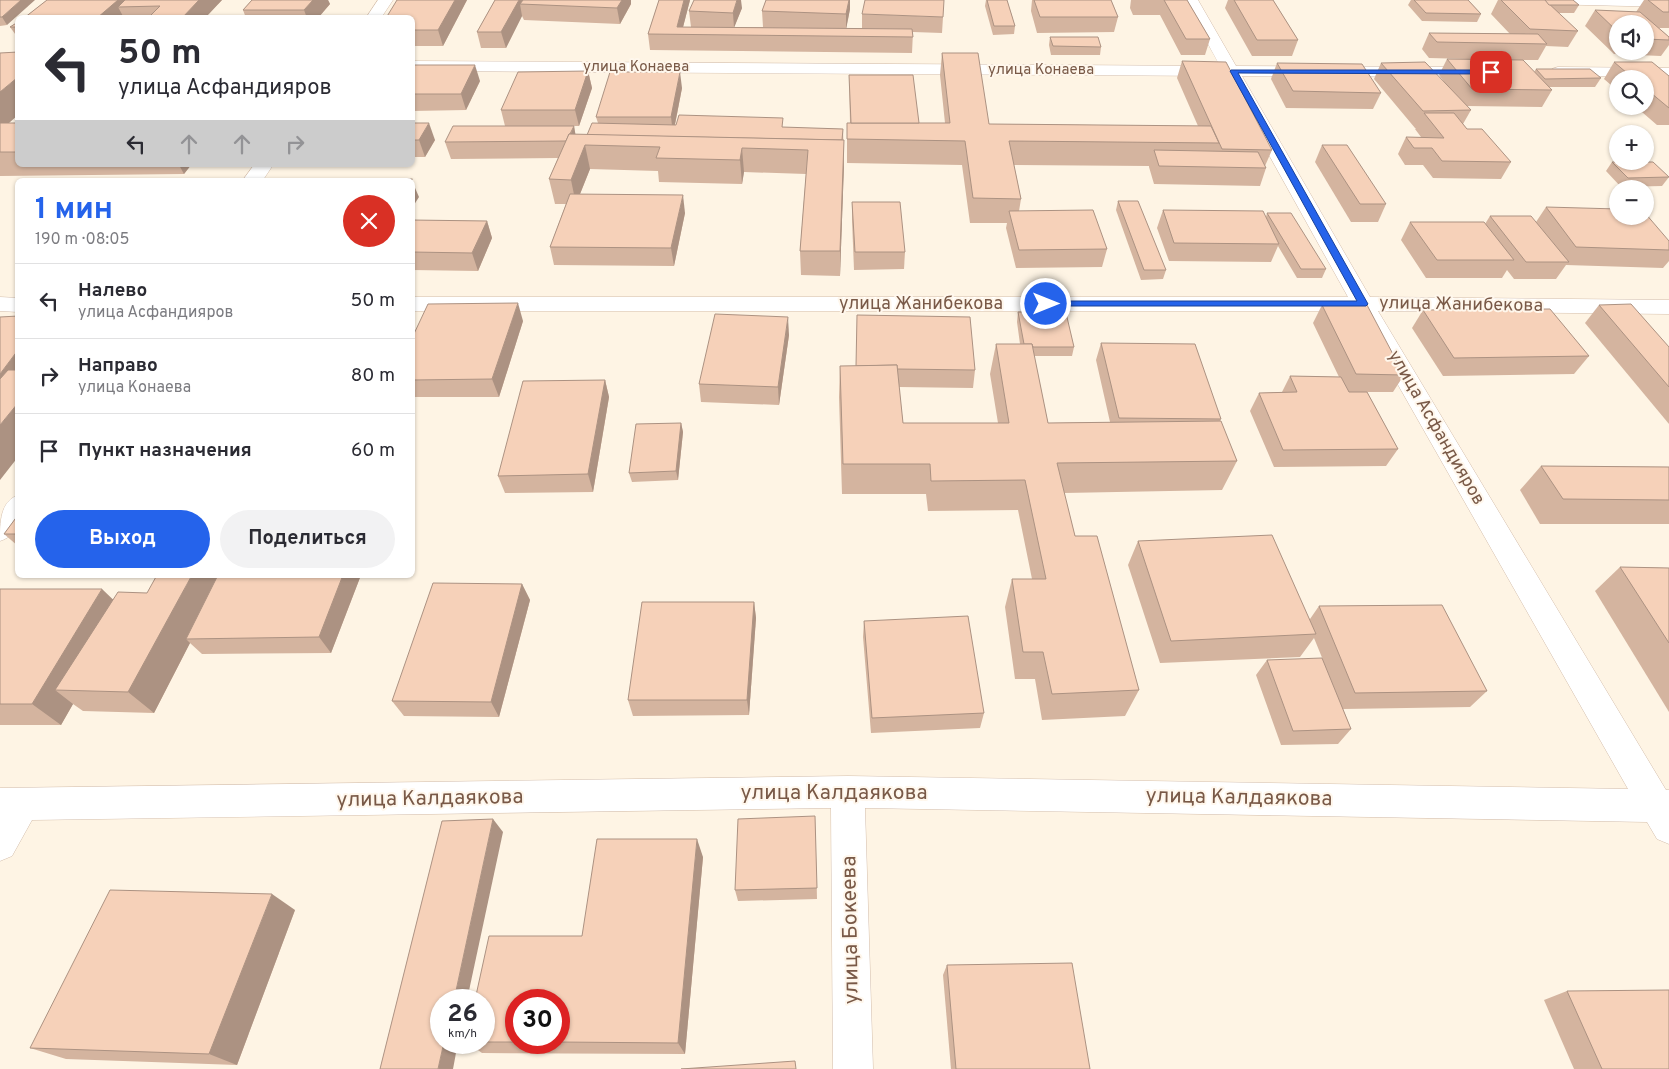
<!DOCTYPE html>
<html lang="ru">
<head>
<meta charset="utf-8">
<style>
  body { margin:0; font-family:Overpass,sans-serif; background:#f2f2f3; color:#2b2b33; height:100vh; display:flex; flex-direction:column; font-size:19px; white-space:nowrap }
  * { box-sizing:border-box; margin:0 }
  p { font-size:16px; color:#7c7c81 }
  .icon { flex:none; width:28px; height:28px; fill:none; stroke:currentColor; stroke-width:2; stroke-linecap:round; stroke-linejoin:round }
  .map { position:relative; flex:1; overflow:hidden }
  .details { position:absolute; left:15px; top:178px; width:400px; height:400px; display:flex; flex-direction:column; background:#fff; border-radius:8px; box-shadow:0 1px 4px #0004 }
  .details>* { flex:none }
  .guide { position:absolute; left:15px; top:15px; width:400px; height:152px; border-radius:8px; box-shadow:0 1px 4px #0004; background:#fff; color:#2b2b33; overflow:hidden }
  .fabs { position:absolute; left:1609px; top:15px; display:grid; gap:10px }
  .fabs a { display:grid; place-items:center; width:45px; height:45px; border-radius:50%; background:#fff; box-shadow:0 1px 4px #0004; font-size:25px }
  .speed { position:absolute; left:430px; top:989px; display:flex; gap:10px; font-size:25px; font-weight:700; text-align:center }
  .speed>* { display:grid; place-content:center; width:65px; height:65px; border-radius:50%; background:#fff; box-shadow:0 1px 4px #0004; line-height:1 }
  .speed small { font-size:12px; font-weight:400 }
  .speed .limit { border:8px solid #d22; background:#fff; color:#111 }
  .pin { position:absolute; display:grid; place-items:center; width:42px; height:42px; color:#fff; margin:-21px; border-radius:10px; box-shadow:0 2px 8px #0006 }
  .me { position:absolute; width:55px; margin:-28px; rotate:90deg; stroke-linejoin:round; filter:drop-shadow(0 0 4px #0008) }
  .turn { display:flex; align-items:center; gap:18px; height:105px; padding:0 20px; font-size:22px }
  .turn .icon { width:65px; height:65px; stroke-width:2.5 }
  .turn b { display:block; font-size:35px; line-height:42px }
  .lanes { display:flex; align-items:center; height:48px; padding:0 20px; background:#0003; justify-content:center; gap:25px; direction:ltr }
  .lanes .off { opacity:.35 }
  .round { display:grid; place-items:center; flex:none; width:52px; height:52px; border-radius:26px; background:#f2f2f3 }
  .summary { display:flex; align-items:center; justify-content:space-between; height:85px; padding:0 20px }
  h1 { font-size:30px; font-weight:700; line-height:38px; color:#2563eb }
  .cta { display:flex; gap:10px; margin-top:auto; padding:10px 20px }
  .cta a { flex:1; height:58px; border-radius:30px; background:#2563eb; color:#fff; font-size:20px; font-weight:700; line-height:58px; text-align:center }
  .cta a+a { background:#f2f2f3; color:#2b2b33 }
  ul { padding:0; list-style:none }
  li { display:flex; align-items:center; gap:15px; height:75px; padding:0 20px; border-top:1px solid #e1e1e2 }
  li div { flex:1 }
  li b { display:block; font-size:19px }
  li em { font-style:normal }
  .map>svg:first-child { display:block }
</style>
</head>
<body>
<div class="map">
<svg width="1669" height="1069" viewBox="0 0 1669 1069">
  <rect width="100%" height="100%" fill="#fef4e4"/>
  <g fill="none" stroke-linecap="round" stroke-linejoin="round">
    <g stroke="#d3bdab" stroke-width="1">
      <g id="street">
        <path d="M378,0H393L381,18H366Z"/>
        <path d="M1184,0H1198L1236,66L1478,67L1484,69L1486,72L1484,75L1478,77L1242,76L1370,297L1669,300V314L1378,311L1666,790H1669V844L1657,839L1647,822L865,808L873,1069H833L831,808L32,820L12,856L0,861V788L848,776L1628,789L1356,311H412V297H1348L1225,76L412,71V61L1220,66Z"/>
        <path d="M1537,0H1669V7L1544,4L1539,3Z"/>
        <path d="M1558,67L1669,68V78L1552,75L1550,72L1552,69Z"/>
        <path d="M254,165H273L263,180H243Z"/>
        <path d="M0,297L18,298V312L0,311Z"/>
        <path d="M18,495C18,514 22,534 0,541C0,522 0,502 18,495Z"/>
      </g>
    </g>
    <use href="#street" fill="#fff" fill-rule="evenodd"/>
  </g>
  <g fill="#d4b49f" fill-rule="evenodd">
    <path d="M0,0L7,25L0,26Z"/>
    <path d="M47,0H222L205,18H24Z"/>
    <path d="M252,0H328L330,4L318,18H246L243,10Z"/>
    <path d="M397,0H467L443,46H412V18Z"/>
    <path d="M495,0H631V4L620,24L524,20L522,16L506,48H481L477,32Z"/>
    <path d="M659,0H690L683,27H691L689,11L742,8L734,27H763L762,11L766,0H850V9L846,28H862V14L943,17L942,33L913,32L912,53L650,50L648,34Z"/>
    <path d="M986,0H1007L1015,26L1014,34L993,35L985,6Z"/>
    <path d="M1032,0H1111L1118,17L1114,32L1037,33L1031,11Z"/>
    <path d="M1131,0H1187L1210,39L1205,55H1181L1160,15H1133L1130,8Z"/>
    <path d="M1228,0H1273L1298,40L1292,56H1252L1225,8Z"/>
    <path d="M1411,0H1468L1481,14L1477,22L1422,21L1408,5Z"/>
    <path d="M1498,0H1573L1579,5L1574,13H1558L1578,31L1568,47L1546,46L1538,60H1523L1534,72L1536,69L1601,78L1595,87H1549L1552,90L1542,107L1467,106L1471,110L1463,124L1467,129L1511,162L1501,179L1433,178L1423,165H1405L1398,154L1406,137H1421L1415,129L1416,128H1415L1374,79L1381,63L1445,83L1439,75L1447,59L1506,60L1429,58L1422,49L1429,33L1510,34L1491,14Z"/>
    <path d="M1644,0H1669V28H1659L1669,37V45L1661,56L1614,54L1585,26L1595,10L1636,12ZM1618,24H1645V51H1618Z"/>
    <path d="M18,22V38L10,27Z"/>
    <path d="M1050,37L1101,47L1100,55H1051L1049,45Z"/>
    <path d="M0,53L8,123H18V165H191L184,174L0,176Z"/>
    <path d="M942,53L989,124L1198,126L1177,78L1182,61L1272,150L1265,166L1266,168L1260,186L1154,184L1149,167V166L1014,165L1021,199L1019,211L1107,249L1102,267L1016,268L1006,228L1007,223H970L962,165L847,163V123H850L849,75L919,123H945L940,75Z"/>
    <path d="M1614,62L1669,76V125H1657L1635,106H1645V79H1618V91L1604,79Z"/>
    <path d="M1277,63L1381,93L1373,109L1286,108L1271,79Z"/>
    <path d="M412,65L480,81L466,110L412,111Z"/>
    <path d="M588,71L592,88L579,126H574L575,134L587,135L598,123L596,117L682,88L675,125L843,129L844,164L840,276L801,275L800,251L806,174L744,172L742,184L659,182L658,171L590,169L580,194L685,213L674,266L554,265L550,247L566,204H555L549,179L558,158L451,159L445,142L505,126L501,110Z"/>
    <path d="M412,123L435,140L425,157H412Z"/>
    <path d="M1322,145L1386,204L1378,222H1351L1315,162Z"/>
    <path d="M1612,162L1669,177L1662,186L1621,187L1606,171Z"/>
    <path d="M1118,201L1166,270L1163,279L1141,280L1116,210Z"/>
    <path d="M852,202L905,252L904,269L854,270L852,220Z"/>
    <path d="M1546,207L1669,241V261L1663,268L1566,265L1556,279H1514L1507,270L1502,278H1426L1401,240L1410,222L1485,224L1490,216L1536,222Z"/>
    <path d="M1163,210L1266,217L1267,213L1326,269L1322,278H1297L1278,246L1271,262L1169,261L1157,228Z"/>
    <path d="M412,220L487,221L492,238L478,271L412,270Z"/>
    <path d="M1322,305L1404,375L1393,392H1367L1398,449L1386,466L1274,467L1250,411L1259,393L1282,392L1290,376L1339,377L1313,323Z"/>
    <path d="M1599,305L1669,347V424L1585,323Z"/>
    <path d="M1423,310L1589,356L1574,374L1443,376L1412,328Z"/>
    <path d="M1018,312L1074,347L1072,356H1034L1048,423L1110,422L1096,360L1101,343L1221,419L1220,421L1237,461L1222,490L1064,493L1075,536L1139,690L1125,716L1042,720L1035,679H1015L1005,607L1012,579H1032L1018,510L928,511L926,494H842L839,397L840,366L975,370L973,388L899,387L903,423H998L990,374L996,344H1020L1017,322Z"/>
    <path d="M523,321L499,397H412V338Z"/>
    <path d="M789,335L779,405L701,402L699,384Z"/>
    <path d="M605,380L609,397L593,492L505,493L498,476Z"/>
    <path d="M681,423L683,432L678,480L632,482L629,473Z"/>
    <path d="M1541,466L1669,467V524H1540L1520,490Z"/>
    <path d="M18,515V546L4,534Z"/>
    <path d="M1138,541L1310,619L1319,606L1487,691L1470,707L1343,709L1351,729L1338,744L1281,745L1256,675L1267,660H1323L1314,638L1300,657L1160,663L1128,565Z"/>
    <path d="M1620,567L1669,568V712L1595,591Z"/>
    <path d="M361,575L331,653L202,654L190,643L154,713L83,711L73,704L61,725H0V589L113,599L147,593Z"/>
    <path d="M522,584L530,600L499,717L404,716L392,701Z"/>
    <path d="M754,602L756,618L749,715L633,716L628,700Z"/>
    <path d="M864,621L984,713L980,728L871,733L863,637Z"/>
    <path d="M815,816L817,899L738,901L735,890Z"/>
    <path d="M703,857L685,1054L482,1053L467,1042L582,936Z"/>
    <path d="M295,910L237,1065L66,1059L30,1048Z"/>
    <path d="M947,965L1090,1069H951L943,975Z"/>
    <path d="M1567,991L1669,1069H1574L1544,1000Z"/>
  </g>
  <g fill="#ac9282">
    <path d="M21,0H35L7,25L2,17Z"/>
    <path d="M110,0H129L118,7L124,18H97Z"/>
    <path d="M199,0H222L205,18H182Z"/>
    <path d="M313,0H328L330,4L318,18H307L304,10Z"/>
    <path d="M455,0H467L443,46L438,30Z"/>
    <path d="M519,0H530L520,4L522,16L506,48L501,32Z"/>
    <path d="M622,0H631V4L620,24L617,8Z"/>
    <path d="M684,0H690L681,35L677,27Z"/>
    <path d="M737,0H741L742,8L734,28L733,13Z"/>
    <path d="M849,0H850V9L846,30V14Z"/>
    <path d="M475,65L480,81L466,110L461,94Z"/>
    <path d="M588,71L592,88L579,126L575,110Z"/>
    <path d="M680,72L682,88L673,134L671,117Z"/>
    <path d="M18,77V115L0,131V92Z"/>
    <path d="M429,123L435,140L425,157L419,140Z"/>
    <path d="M574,126L577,143L568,141Z"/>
    <path d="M844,140V164L840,276V251Z"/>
    <path d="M585,145L590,169L576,204L571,180Z"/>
    <path d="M742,148L744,172L742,184L740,160Z"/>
    <path d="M179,165H191L184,174Z"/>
    <path d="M412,181L419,197L412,208Z"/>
    <path d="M683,195L685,213L674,266L671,248Z"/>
    <path d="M487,221L492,238L478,271L472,253Z"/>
    <path d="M518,303L523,321L499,397L492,379Z"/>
    <path d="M788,317L789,335L779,405L778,387Z"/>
    <path d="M18,350V390L0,394V374Z"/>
    <path d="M605,380L609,397L593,492L588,474Z"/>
    <path d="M18,403V457L0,480V425Z"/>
    <path d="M681,423L683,432L678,480L676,471Z"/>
    <path d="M192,575H225L186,639L190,643L154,713L128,692Z"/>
    <path d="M343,575H361L331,653L319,637Z"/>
    <path d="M522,584L530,600L499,717L491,702Z"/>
    <path d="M102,589L126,612L55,690L73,704L61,725L32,704Z"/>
    <path d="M754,602L756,618L749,715L747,700Z"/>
    <path d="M493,819L503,832L467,1000H454Z"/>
    <path d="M697,839L703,857L685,1054L678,1043Z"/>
    <path d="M272,894L295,910L237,1065L209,1054Z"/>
    <path d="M444,1042H458L453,1069H438Z"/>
  </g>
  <g fill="#f6d1b9" stroke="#ac9282">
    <path d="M0,0H21L2,17H0Z"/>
    <path d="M47,0H118L97,18H24Z"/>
    <path d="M125,0H199L182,18H148L160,6L118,7Z"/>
    <path d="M252,0H313L304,10H243Z"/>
    <path d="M397,0H455L438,30H412V18H386Z"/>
    <path d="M495,0H519L501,32H477Z"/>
    <path d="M523,0H622L617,8L520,4Z"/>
    <path d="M659,0H684L677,27L912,29L913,37L648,34Z"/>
    <path d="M694,0H737L733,13L689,11Z"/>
    <path d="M766,0H849L846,14L762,11Z"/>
    <path d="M865,0H944L943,17L862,14Z"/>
    <path d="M987,0H1007L1015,26H994Z"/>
    <path d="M1034,0H1111L1118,17H1040Z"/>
    <path d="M1164,0H1187L1210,39H1186Z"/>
    <path d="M1234,0H1273L1298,40H1257Z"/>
    <path d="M1414,0H1468L1481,14L1426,13Z"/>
    <path d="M1501,0H1545L1578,31L1530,29Z"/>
    <path d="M1545,0H1573L1579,5H1549Z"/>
    <path d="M1648,0H1669V12H1663Z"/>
    <path d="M1595,10L1640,12L1669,37V40L1645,39V24H1618V32Z"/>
    <path d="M18,22V27H10Z"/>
    <path d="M1429,33L1538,34L1547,44L1437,42Z"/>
    <path d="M1050,37H1098L1101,47L1053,46Z"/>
    <path d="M18,52V77L0,92V53Z"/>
    <path d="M942,53H978L989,124L1211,126L1219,143L1009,141L1021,199L973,198L965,141L847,139V123H950Z"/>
    <path d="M1447,59L1523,60L1552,90L1472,89Z"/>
    <path d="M1182,61L1226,62L1272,150L1222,149Z"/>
    <path d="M1425,62L1471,110L1423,111L1381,63Z"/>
    <path d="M1614,62H1652L1669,76V108L1645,88V79H1634Z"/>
    <path d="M1277,63L1362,64L1381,93L1293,91Z"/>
    <path d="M412,65H475L461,94H412Z"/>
    <path d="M1536,69H1590L1601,78L1545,79Z"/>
    <path d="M588,71L575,110H501L518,72Z"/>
    <path d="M610,72H680L671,117H596Z"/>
    <path d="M849,75H913L919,123H851Z"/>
    <path d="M1424,113H1454L1467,129H1482L1511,162L1442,161L1432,148H1414L1406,137L1444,138Z"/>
    <path d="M679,115L783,118L782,127L843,129L842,140L587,135L592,123L676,125Z"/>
    <rect x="0" y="123" width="18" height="29"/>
    <path d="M412,123H429L419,140H412Z"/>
    <path d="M453,126H574L570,134H569L566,141L445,142Z"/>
    <path d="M569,134L844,140L840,251H800L808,150L742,148L740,160L656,158L660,147L585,145L571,180L549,179Z"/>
    <path d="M1322,145H1347L1386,204H1360Z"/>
    <path d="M1154,150L1258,152L1266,168L1159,166Z"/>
    <path d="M1612,162H1653L1669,177L1628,178Z"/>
    <rect x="323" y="179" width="89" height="1"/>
    <path d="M570,194L683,195L671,248L550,247Z"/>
    <path d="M1118,201H1138L1166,270H1144Z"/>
    <path d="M852,202H900L905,252H855Z"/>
    <path d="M1546,207L1618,209V216H1645V213L1669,241V250L1576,247Z"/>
    <path d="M1093,210L1107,249L1019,250L1009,211Z"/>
    <path d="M1163,210L1263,211L1279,244L1174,243Z"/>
    <path d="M1267,213H1291L1326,269H1301Z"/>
    <path d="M1490,216H1531L1569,262H1526Z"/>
    <path d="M412,220L487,221L472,253L412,252Z"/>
    <path d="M1410,222H1484L1514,260H1437Z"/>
    <path d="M518,303L492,379L412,380V338L428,304Z"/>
    <path d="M1631,304L1669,347V387L1599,305Z"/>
    <path d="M1322,305H1367L1404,375L1356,374Z"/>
    <path d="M1550,309L1589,356L1454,358L1423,310Z"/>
    <path d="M1018,312L1066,313L1074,347H1033L1032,344H1024Z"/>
    <path d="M715,314L788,317L778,387L699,384Z"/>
    <path d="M857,315L970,317L975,370L897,369V365L856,366Z"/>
    <path d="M18,316V350L0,374V317Z"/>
    <path d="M1101,343L1195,344L1221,419L1119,418Z"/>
    <path d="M996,344H1032L1048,423L1221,421L1237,461L1057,463L1075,536H1097L1139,690L1052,694L1043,652H1023L1012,579H1046L1025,480L931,481L930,464H843L840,366L897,365L903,423H1009Z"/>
    <path d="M8,370H18V403L0,425V379Z"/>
    <path d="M1290,376L1341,377L1349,392H1367L1398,449L1283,450L1259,393L1297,392Z"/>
    <path d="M605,380L588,474L498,476L523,381Z"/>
    <path d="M681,423L676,471L629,473L636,424Z"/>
    <path d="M1541,466L1669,467V500L1563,499Z"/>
    <path d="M18,515V534H4Z"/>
    <path d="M1272,535L1316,634L1171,641L1138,541Z"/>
    <path d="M1620,567L1669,568V643Z"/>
    <path d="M157,575H192L128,692L55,690L118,592L147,593Z"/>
    <path d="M218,575H343L319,637L186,639Z"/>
    <path d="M433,583L522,584L491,702L392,701Z"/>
    <path d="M0,589H102L32,704H0Z"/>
    <path d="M642,602H754L747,700H628Z"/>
    <path d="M1442,605L1487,691L1355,693L1319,606Z"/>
    <path d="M968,616L984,713L872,718L864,621Z"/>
    <path d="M1322,658L1351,729L1293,731L1267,660Z"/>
    <path d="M815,816L817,888L735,890L738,819Z"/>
    <path d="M493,819L454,1000H441V1042H444L438,1069H380L442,821Z"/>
    <path d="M597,839H697L678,1043L559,1042V1000H516V1042H484V1000H475L489,936H582Z"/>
    <path d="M110,890L272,894L209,1054L30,1048Z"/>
    <path d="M1072,963L1090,1069H956L947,965Z"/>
    <path d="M1669,990V1069H1602L1567,991Z"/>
    <path d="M795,1061L796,1069H681Z"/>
  </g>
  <path fill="#2563eb" stroke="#184099" d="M1231,70H1491L1494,72L1491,74L1238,73L1368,304L1366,306H1043L1042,304L1046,301H1357L1230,71Z"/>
  <g text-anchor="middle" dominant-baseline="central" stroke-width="4" stroke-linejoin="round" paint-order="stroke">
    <g font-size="15" fill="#795947" stroke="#fff7ec">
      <text x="636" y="67">улица Конаева</text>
      <text x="1041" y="70">улица Конаева</text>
    </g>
    <g font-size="18" fill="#795947" stroke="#fff7ec">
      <text x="921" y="304">улица Жанибекова</text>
      <text transform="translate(1461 305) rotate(1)">улица Жанибекова</text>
      <text transform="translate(1436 428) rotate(60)">улица Асфандияров</text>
    </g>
    <g font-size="21" fill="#795947" stroke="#fff7ec">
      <text x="834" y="793">улица Калдаякова</text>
      <text transform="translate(1239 798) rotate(1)">улица Калдаякова</text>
      <text transform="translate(430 799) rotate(-1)">улица Калдаякова</text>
      <text transform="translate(851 930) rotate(-91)">улица Бокеева</text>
    </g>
  </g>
</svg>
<div class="fabs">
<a><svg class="icon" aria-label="sound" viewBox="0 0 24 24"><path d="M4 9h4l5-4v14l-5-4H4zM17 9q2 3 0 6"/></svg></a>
<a><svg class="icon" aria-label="search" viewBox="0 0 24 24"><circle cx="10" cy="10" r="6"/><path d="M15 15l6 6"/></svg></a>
<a>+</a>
<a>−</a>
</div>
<div class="speed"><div>26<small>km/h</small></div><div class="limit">30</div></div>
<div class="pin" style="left:1491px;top:72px;background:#d93025"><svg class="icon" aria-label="arrive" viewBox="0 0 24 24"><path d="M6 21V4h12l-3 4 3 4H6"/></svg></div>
<svg class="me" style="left:1046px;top:304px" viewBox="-20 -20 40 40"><circle r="17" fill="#2563eb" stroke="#fff" stroke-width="3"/><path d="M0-11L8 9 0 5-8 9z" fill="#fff"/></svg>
<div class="guide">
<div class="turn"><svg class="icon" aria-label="left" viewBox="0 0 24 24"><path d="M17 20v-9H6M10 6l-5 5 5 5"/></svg><div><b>50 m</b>улица Асфандияров</div></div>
<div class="lanes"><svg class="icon" aria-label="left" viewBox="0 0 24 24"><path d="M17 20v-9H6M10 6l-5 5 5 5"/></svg><svg class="icon off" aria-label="ahead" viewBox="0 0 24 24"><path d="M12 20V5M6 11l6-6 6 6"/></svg><svg class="icon off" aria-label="ahead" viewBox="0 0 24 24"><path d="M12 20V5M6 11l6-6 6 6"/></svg><svg class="icon off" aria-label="right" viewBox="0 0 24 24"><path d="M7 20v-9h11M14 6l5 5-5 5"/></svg></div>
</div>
<section class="details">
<div class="summary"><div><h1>1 мин</h1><p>190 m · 08:05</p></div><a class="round" style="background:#d93025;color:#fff"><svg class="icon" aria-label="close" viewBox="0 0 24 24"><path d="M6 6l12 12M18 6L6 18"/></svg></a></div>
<ul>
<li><svg class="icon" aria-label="left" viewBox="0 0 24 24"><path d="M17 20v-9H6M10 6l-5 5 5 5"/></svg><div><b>Налево</b><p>улица Асфандияров</p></div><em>50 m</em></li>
<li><svg class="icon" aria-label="right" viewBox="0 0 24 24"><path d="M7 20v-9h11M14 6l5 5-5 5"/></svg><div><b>Направо</b><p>улица Конаева</p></div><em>80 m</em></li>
<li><svg class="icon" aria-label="arrive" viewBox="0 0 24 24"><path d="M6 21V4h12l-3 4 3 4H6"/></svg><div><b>Пункт назначения</b></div><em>60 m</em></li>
</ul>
<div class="cta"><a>Выход</a><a>Поделиться</a></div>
</section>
</div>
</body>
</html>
